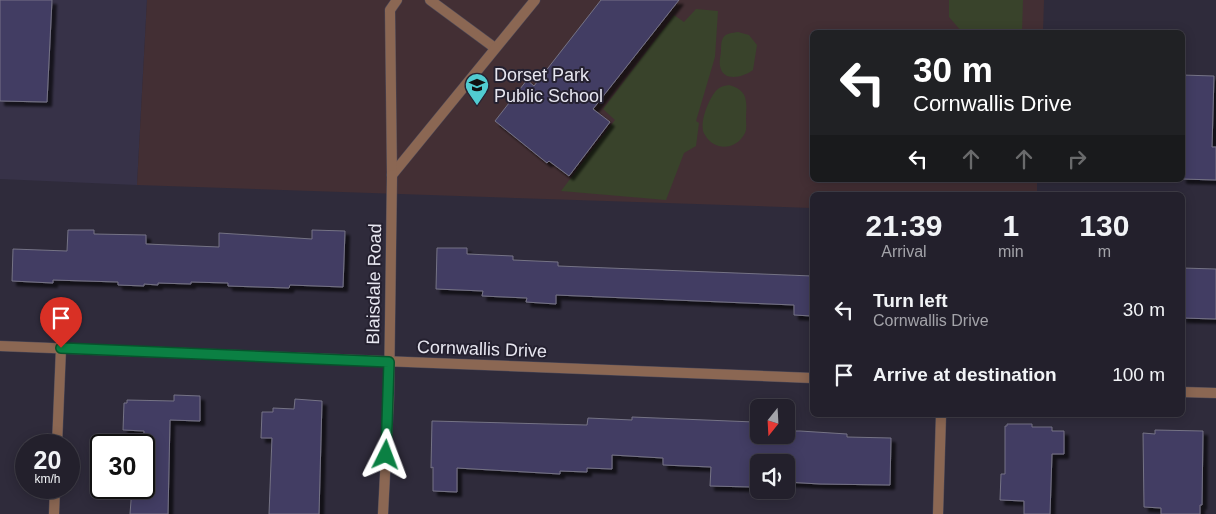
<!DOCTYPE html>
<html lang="en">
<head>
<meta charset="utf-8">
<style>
  body { margin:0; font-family:Arial,sans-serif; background:#2b2834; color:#f1f3f6; height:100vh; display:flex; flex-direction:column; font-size:19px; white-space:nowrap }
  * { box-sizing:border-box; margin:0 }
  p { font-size:16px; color:#a3a3a9 }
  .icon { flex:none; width:28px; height:28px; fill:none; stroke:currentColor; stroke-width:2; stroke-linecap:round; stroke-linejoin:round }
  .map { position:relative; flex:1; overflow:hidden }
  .panel { position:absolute; left:810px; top:192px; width:375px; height:225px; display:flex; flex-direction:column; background:#23202c; border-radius:8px; box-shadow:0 2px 12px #0003,0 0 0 1px #403e48 }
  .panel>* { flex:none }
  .guide { position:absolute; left:810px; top:30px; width:375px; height:152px; border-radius:8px; box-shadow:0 2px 12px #0003,0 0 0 1px #403e48; background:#202124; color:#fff; overflow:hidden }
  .needle { width:32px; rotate:198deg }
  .fabs { position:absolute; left:750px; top:399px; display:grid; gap:10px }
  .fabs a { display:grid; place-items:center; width:45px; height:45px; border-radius:8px; background:#23202c; box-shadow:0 2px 12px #0003,0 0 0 1px #403e48; font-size:25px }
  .speed { position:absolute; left:15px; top:434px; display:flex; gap:10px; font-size:25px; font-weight:700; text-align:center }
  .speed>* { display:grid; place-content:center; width:65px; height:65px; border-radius:50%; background:#23202c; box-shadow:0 2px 12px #0003,0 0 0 1px #403e48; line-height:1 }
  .speed small { font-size:12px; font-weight:400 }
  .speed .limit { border:2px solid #111; border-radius:8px; background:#fff; color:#111 }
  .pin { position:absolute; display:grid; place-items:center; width:42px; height:42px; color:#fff; margin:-51px -21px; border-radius:50% 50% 50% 0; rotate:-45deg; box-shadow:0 0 5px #0007 }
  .pin .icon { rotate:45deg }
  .me { position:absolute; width:55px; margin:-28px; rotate:3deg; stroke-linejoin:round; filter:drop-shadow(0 0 4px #0008) }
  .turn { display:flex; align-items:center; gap:18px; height:105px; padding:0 20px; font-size:22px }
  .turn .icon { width:65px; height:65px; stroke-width:2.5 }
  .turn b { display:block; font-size:35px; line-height:42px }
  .lanes { display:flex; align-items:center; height:48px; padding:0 20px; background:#0003; justify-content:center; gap:25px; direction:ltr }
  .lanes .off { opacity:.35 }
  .eta { display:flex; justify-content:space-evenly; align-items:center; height:85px; text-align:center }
  .eta b { font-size:30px; font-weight:800; line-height:35px }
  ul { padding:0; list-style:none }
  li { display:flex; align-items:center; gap:15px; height:65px; padding:0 20px }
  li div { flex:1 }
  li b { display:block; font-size:19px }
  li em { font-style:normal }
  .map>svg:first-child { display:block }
</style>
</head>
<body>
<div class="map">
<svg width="1216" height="514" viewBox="0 0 1216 514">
  <defs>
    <filter id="shadow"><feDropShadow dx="4.5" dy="4.5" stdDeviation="1" flood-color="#0009"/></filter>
  </defs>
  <rect width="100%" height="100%" fill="#2f2b3b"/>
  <path fill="#373248" d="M0,0H147L137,185L0,179Z"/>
  <path fill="#432f34" d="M147,0H1044L1043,32H812V180H1037V195H812V208L137,185Z"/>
  <g fill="#39432b">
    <path d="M949,0H1023L1022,32H962L949,17Z"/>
    <path d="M696,9L718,11L715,57L696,121L699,123L696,146L684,153L666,200L561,191L615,120L603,109L674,15L684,22Z"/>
    <path d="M738,32L749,35L757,45L753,70C744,77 723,83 720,66C719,61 721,55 721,50C721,46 721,41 723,38C726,33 732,33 738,32Z"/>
    <path d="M729,85C748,90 747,101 746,118C746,123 747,129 745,133C736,151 714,151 705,135C698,125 708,101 715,92C719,87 723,86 729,85Z"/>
  </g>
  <g fill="#423d63" stroke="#757385" filter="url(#shadow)">
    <path d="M0,0H52L47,102L0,101Z"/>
    <path d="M601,0H679L593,109L610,122L569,176L549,161L547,163L495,121L527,80L534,86Z"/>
    <path d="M1182,75L1214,76L1212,147H1216V180L1182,179Z"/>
    <path d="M68,230H94V234L146,235V244L219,247V233L312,239V230L345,231L343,287L290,285L289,288L228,286V283L191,282V284L158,283V285L144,284V286L118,285V282L53,280V283L12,281L13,249L67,251Z"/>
    <path d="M437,248H467V254L513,256V260L558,262V266L812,276V316L794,315V305L556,295V304L526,302L527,298L482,296L483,291L436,289Z"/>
    <path d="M1182,268L1216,269V319L1182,318Z"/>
    <path d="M174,395L200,396V421L170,420L168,514H130L132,488H144V431L123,430L124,403H127V400L174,401Z"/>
    <path d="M295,399L322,401L319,514H269L272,438H261L262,412H273V408L294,409Z"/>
    <path d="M632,417L754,422L753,430H759V435H786V431H800L847,434V437L891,438L890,485L820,484L786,482V462H753L752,487L710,486L711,467L663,465V458L612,455V469L587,468V472L560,471V474L457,468V492L433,491V467L431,468L432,421L587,425L588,418L632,420Z"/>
    <path d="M1007,424H1032V427H1052V431H1064V454H1052L1050,514H1024V501L1000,500L1001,474H1005V426H1007Z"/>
    <path d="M1155,430L1203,431L1202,505H1200V514H1161V508L1144,507L1143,433L1155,434Z"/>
  </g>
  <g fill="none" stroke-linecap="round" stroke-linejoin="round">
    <g stroke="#4c4958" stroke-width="11">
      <g id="service">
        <path d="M430,0L495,48"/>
        <path d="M392,175L535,0"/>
        <path d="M392,175L390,10L397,0"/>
      </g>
    </g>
    <g stroke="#4c4958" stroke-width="11">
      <g id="minor">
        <path d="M0,346L812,378"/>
        <path d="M1182,392L1216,393"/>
        <path d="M57,445L61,348"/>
        <path d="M54,514L55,488"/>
        <path d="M383,514L389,396L392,175"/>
        <path d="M938,514L941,415"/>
      </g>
    </g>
    <use href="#service" stroke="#8b6753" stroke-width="10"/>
    <use href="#minor" stroke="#8b6753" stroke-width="10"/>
  </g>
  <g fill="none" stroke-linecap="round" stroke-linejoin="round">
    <g stroke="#07532c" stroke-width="12">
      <path id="route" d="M61,348L389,362L386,455"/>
    </g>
    <use href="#route" stroke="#0b8043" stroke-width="9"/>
  </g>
  <defs>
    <g id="school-pin" transform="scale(1.25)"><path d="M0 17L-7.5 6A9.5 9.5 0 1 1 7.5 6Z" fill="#51ccd1" stroke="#252130"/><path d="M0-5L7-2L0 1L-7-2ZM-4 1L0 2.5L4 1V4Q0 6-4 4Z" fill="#111"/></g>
  </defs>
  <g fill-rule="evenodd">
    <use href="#school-pin" x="477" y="85"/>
  </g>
  <g text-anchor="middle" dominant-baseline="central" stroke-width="4" stroke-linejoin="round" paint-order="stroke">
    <g font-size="18" fill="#e7e6f0" stroke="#252130" text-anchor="start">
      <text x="494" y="75">Dorset Park<tspan x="494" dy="21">Public School</tspan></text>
    </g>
    <g font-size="18" fill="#e7e6f0" stroke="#252130">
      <text transform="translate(374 284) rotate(-89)">Blaisdale Road</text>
      <text transform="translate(482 349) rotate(2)">Cornwallis Drive</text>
    </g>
  </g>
</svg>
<div class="fabs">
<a><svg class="needle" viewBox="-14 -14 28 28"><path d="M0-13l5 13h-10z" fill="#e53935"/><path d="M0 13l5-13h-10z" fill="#a3a3a9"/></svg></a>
<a><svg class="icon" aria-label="sound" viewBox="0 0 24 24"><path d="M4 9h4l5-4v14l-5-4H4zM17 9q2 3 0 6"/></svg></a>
</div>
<div class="speed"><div>20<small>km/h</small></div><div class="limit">30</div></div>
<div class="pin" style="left:61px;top:348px;background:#d93025"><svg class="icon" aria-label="arrive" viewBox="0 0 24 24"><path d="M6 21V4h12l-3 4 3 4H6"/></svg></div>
<svg class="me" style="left:386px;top:455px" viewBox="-20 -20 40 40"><path d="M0-17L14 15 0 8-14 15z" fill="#0b8043" stroke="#fff" stroke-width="4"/></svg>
<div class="guide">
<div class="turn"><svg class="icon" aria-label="left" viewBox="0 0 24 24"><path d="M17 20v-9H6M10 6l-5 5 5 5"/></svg><div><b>30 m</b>Cornwallis Drive</div></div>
<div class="lanes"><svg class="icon" aria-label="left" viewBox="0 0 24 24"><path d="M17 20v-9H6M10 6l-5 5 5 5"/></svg><svg class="icon off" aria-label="ahead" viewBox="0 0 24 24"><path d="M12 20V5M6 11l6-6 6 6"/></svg><svg class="icon off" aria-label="ahead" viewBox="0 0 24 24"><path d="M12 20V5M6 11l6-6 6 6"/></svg><svg class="icon off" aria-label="right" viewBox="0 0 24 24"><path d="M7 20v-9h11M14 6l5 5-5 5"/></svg></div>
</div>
<section class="panel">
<div class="eta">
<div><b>21:39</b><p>Arrival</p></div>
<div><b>1</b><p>min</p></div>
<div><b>130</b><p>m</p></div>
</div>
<ul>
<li><svg class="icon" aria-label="left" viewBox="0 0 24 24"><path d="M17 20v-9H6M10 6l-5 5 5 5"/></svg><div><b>Turn left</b><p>Cornwallis Drive</p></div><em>30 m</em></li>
<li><svg class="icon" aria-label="arrive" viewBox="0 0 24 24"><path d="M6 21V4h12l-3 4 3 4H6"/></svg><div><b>Arrive at destination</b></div><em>100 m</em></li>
</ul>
</section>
</div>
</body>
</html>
